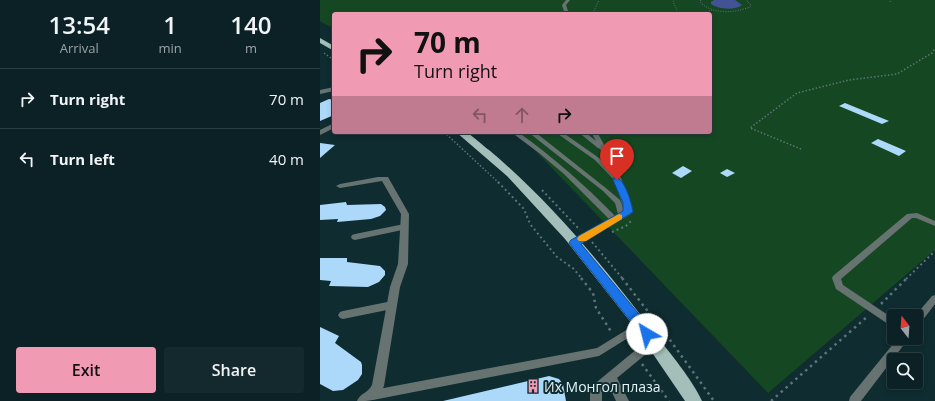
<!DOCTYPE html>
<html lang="en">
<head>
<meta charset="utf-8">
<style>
  body { margin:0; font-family:"Open Sans",sans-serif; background:#14292d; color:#f1f3f6; height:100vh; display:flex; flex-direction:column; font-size:15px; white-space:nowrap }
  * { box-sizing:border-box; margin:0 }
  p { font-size:13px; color:#9aa3a7 }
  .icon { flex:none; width:22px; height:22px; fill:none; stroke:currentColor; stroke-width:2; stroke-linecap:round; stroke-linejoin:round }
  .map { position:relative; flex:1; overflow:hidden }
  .panel { display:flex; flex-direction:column; background:#0b2125; width:320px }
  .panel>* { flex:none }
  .banner { position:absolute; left:12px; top:12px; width:380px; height:122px; border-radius:4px; box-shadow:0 2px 6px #0003,0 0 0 1px #2b3e42; background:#f19ab4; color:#111; overflow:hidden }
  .needle { width:26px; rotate:343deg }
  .controls { position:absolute; left:567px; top:309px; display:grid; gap:8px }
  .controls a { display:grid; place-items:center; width:36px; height:36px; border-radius:4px; background:#0b2125; box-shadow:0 2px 6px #0003,0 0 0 1px #2b3e42; font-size:20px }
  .pin { position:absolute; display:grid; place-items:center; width:34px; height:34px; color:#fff; margin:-41px -17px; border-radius:50% 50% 50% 0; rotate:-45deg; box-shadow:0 0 4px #0007 }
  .pin .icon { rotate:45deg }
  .me { position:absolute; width:44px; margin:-22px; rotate:323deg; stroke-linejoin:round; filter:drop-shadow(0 0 3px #0008) }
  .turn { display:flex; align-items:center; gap:14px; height:84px; padding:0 16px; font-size:18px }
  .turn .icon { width:52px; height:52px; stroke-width:2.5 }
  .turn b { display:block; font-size:28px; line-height:34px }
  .lanes { display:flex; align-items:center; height:38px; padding:0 16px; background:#0003; justify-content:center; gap:20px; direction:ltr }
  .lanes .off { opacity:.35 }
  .eta { display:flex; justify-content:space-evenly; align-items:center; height:68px; text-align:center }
  .eta b { font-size:24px; font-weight:600; line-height:28px }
  .cta { display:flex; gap:8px; margin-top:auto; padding:8px 16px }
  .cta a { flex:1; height:46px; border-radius:4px; background:#f19ab4; color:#111; font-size:16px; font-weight:600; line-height:46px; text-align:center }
  .cta a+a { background:#14292d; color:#f1f3f6 }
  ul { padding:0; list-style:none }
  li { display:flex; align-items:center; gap:12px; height:60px; padding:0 16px; border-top:1px solid #2b3e42 }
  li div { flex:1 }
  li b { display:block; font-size:15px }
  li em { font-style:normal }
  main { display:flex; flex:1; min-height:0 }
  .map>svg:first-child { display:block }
</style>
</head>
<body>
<main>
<section class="panel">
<div class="eta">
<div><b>13:54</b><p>Arrival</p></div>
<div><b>1</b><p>min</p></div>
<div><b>140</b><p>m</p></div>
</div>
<ul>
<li><svg class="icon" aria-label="right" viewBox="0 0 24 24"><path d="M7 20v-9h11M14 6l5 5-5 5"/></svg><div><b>Turn right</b></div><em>70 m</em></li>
<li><svg class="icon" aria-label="left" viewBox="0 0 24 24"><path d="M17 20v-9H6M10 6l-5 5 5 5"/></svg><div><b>Turn left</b></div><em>40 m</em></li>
</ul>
<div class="cta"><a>Exit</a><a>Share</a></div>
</section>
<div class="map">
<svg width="615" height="401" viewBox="0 0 615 401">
  <rect width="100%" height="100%" fill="#0f2c31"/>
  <path fill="#154822" d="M0,0H615V250L448,393L205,140L191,132H390V14H14V29L0,21Z"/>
  <path fill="#415394" d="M394,0H415L422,5C415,11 398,9 391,4V2Z"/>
  <g fill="#acd9f9">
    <path d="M9,99L14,100V115L0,121V103Z"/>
    <path d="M525,103L569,121L562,124L519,106Z"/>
    <path d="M558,139L586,151L579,156L551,143Z"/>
    <path d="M0,143L15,145L0,158Z"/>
    <path d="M363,166L372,171L361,178L352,173Z"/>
    <path d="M407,169L415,173L407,177L400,173Z"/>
    <path d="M26,202L27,205L61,204L65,207L66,210L60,216L51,219L17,222L18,219L0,220V205Z"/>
    <path d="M0,258H27V262L60,266L65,271V275L59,282L48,287L9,286L11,281L0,280Z"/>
    <path d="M0,327L19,336L15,343L41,362L42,365V374L38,380L23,390L13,391L0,384Z"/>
    <path d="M229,376L239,379L243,384L246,401H123Z"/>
  </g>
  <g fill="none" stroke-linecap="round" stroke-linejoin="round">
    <g stroke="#5b7478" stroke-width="1" stroke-dasharray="1 1.5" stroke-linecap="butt">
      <path d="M381,0L380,2C393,15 414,13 430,7L431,5L426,0"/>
      <path d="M570,2L571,0"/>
      <path d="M267,14L274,11L279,0"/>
      <path d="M353,14L357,10L353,2L354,0"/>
      <path d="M382,14L392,10"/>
    </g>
    <g stroke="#5b7478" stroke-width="1.5" stroke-dasharray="1.5 2" stroke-linecap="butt">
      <path d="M4,53L14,60"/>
      <path d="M124,132L179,183"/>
      <path d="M481,149L430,128L477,93L529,80L577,74L612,53L615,48"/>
    </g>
    <g stroke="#5b7478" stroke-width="2" stroke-dasharray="2 3" stroke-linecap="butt">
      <path d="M178,182L204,209L210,224L237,257L254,269L262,279"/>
      <path d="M222,190L260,230"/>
      <path d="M292,232L306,226L312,220"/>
      <path d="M272,242L303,279"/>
      <path d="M586,279L615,251"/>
    </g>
    <g stroke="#5b7478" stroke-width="2.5" stroke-dasharray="2.5 4" stroke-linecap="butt">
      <path d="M261,278L273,293L276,308L292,333"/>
      <path d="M302,278L350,340L394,401"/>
      <path d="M561,304L587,278"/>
      <path d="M322,364L349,401"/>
      <path d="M451,401L548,316"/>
    </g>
    <g fill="#667370" fill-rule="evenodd">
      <path d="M191,132H198C233,157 265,185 295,216L298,214L295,203L283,191L208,132H215L287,189L300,200L304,210L295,181L294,180L275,160L235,132H242L279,158L290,169L280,149L278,148L258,132H265L276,141L271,132H277C291,157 306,183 312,212L311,214L257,245H251L250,243L251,241L289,219L244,174L219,153Z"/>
      <path d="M597,213L615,221V226L596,218H592L521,279L523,285L574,319V328L516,289L512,278L513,276L587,214Z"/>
      <path d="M84,224L87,225L88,227L87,229L35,240L32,239L31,237L32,235L35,234Z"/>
      <path d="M615,295V304L599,325L596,326L595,316L612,296Z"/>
      <path d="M72,301L75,302L76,305L75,308L72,309L23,319L20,318L18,315L20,312L23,311Z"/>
      <path d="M321,321L324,322L326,325L324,328L279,356L53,400L49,399L48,395L49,391L53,390L277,348Z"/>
      <path d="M578,338H589L541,401H529L530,397Z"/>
    </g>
    <g fill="#667370" fill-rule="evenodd">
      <path d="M246,0H250L246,5L249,14H245L242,5Z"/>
      <path d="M14,87V91L0,94V90Z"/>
      <path d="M14,123V128L0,135V130Z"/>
      <path d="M58,177H68L89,214L88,264L80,287L64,386C56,401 55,401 37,401C40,393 47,394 52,385L70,287L78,264L81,214L62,181L20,188L16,186L20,184Z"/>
      <path d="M333,337L337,339L339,342L337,345L297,378L309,401H296L289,386L282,392V401H270V390L272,386L329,339Z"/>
    </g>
    <g fill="#a4bfb9" fill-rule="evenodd">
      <path d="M0,38L14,46V51L0,43Z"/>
      <path d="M136,132C138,132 143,131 145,132C151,134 163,146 169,150C232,203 286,269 335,334C350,353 372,379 382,401H365L316,329L245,239L187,176Z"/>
    </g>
  </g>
  <path fill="#1a73e8" stroke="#114b97" d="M294,178H297C305,180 312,204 313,212L261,244L332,330L333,334L332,337L327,339L323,337L249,243L251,240L303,211V203L293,180Z"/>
  <path fill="#f59e0b" d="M299,214L302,215V219L266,241H259L257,239L259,236Z"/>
  <defs>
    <g id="building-bare" transform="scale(1.08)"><path d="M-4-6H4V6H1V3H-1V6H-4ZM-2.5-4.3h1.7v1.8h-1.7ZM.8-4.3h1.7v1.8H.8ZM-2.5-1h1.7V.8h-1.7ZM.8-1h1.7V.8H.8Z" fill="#f19ab4" stroke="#0f2c31" stroke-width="2.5" paint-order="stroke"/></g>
  </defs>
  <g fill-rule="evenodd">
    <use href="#building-bare" x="213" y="386"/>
  </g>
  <g text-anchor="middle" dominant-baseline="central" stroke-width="4" stroke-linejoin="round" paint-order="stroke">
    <g font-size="14" fill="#e3f3f6" stroke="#0f2c31" text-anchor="start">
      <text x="224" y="386">Их Монгол плаза</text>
    </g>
  </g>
</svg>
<div class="controls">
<a><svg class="needle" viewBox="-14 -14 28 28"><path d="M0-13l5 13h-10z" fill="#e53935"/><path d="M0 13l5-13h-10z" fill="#9aa3a7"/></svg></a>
<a><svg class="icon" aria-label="search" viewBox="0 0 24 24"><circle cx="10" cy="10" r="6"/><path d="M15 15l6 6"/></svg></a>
</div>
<div class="pin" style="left:297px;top:180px;background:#d93025"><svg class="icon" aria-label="arrive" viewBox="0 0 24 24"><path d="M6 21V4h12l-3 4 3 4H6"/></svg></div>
<svg class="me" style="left:327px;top:334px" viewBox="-20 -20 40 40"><circle r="19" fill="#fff"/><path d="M0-13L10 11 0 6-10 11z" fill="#1a73e8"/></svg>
<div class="banner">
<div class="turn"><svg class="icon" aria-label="right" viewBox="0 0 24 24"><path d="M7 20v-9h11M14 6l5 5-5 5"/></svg><div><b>70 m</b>Turn right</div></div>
<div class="lanes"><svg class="icon off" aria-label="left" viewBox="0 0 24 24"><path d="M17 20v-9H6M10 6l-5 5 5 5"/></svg><svg class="icon off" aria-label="ahead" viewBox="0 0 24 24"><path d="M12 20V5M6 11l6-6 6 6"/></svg><svg class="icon" aria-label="right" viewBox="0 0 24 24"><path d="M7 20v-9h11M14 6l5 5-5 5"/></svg></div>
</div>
</div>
</main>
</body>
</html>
